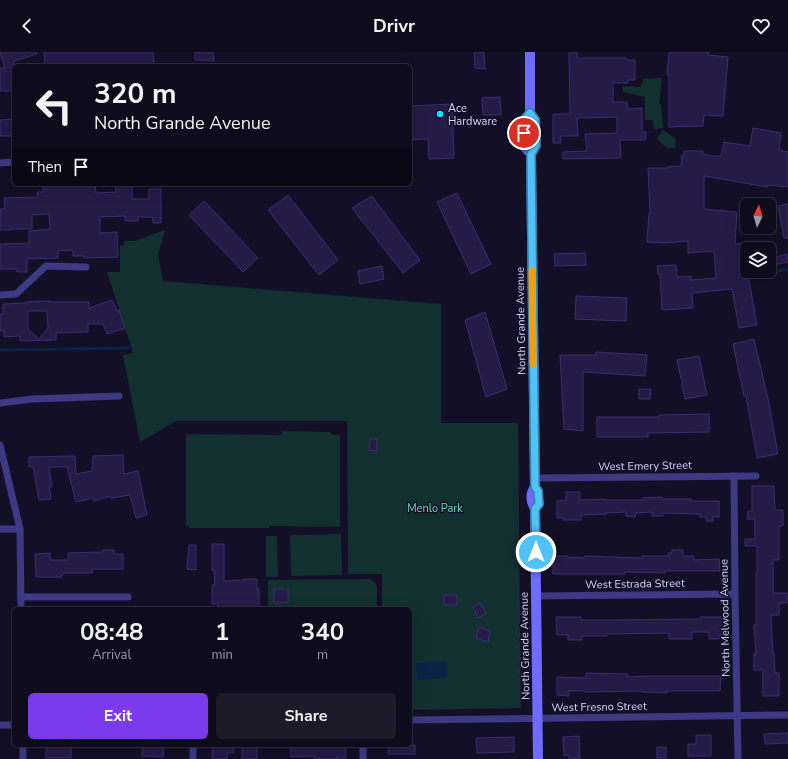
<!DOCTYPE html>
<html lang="en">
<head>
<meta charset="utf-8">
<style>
  body { margin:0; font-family:"Nunito Sans",sans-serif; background:#1c1929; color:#f1f3f6; height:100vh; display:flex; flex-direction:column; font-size:15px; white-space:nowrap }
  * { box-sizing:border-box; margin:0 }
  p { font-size:13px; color:#9b9ba3 }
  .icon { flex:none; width:22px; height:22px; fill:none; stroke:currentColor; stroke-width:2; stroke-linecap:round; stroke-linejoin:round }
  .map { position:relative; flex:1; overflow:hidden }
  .details { position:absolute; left:12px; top:555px; width:400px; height:140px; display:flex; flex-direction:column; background:#0e0b1c; border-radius:6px; box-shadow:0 4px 16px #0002,0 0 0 1px #2e2b3b }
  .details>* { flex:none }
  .top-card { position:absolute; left:12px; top:12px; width:400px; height:122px; border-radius:6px; box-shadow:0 4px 16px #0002,0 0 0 1px #2e2b3b; background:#0e0b1c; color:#f1f3f6; overflow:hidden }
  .needle { width:26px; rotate:5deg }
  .fabs { position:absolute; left:740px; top:146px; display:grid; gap:8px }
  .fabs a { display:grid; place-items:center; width:36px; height:36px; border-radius:6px; background:#0e0b1c; box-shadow:0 4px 16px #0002,0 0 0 1px #2e2b3b; font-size:20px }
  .pin { position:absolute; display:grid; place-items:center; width:34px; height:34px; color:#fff; margin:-17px; border:2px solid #fff; border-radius:50%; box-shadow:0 1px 4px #0007 }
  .me { position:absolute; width:44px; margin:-22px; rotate:0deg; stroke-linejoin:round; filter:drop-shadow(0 0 3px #0008) }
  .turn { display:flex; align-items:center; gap:14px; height:84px; padding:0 16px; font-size:18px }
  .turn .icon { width:52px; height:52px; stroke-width:2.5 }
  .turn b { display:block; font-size:28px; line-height:34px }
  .then { display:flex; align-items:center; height:38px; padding:0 16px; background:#0003; gap:8px; font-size:15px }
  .eta { display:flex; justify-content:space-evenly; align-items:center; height:68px; text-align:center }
  .eta b { font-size:24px; font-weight:700; line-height:28px }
  .cta { display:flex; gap:8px; margin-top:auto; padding:8px 16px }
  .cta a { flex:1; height:46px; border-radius:6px; background:#7c3aed; color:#fff; font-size:16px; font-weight:700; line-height:46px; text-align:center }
  .cta a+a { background:#1c1929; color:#f1f3f6 }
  header { display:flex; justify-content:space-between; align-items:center; height:52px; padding:0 16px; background:#0e0b1c; font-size:18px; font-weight:700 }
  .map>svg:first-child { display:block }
</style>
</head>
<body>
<header><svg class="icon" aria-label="back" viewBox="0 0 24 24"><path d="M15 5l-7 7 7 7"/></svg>Drivr<svg class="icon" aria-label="heart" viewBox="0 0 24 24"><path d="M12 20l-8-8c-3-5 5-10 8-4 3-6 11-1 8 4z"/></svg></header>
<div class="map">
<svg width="788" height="707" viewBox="0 0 788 707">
  <rect width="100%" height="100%" fill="#130f26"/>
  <g fill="#12302f">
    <path d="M662,26L659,52H661L663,76L654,77L653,68H645V45L623,40V34L641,35L643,27Z"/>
    <path d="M663,78L675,86L676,96H667L657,87Z"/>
    <path d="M165,178L158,202L163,229L441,252V371H518L521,657L520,656L410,658V557H382V522H348L347,369H176L140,390L123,303L133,301L107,220H120V194L124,193V189H135Z"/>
    <path d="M282,379L329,380L333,383H340V475L269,474V476H189V474H186V382L281,383Z"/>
    <path d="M341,482L342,523L291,524L290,483Z"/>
    <path d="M266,484H277L278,525H266Z"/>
    <path d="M371,527L377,534V557H268V528Z"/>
  </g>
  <path fill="#0c2248" d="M447,610V626L417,628L416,611Z"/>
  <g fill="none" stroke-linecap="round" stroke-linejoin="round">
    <g stroke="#0c2248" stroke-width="3">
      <path d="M761,223L788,217"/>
      <path d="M0,298L128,296"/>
    </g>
  </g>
  <g fill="#241b47" stroke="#3b2d73" fill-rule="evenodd">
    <path d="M0,0H37V2L14,9V39H0V16H5Z"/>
    <path d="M44,0H153L154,14H45Z"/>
    <path d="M195,0H213L214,9L195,8Z"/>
    <path d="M474,0H484L485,17L475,16Z"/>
    <path d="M569,0H577V6H626L627,8H635V28H628V31H613V50H627L628,57L642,56V80H646L645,88H620L621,106L563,107V100L587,99L585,82L617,81V65L577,66L578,84H561V91H553V62H570Z"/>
    <path d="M669,0H709L708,3L728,5L723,64L704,63L703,74L669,75V23H667Z"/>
    <path d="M500,45L501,63H483L482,46Z"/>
    <path d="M452,52L454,106L429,107L428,87L410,88V54Z"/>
    <path d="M14,67V84H0V68Z"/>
    <path d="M753,76L781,81L779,98L788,100V135L768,133L767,135L704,124V157L737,160L735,192L746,191L747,228H749L757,273L739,276L732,237L692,241L693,256L662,258L660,222H658L657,214L676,213L677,225L691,224V228L716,226L714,199L688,201V189L665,191L647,190L649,161H650L648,116H667V115L681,114L682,103L684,104V99H703V102L712,104H721L724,90L750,94Z"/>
    <path d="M43,132H95L96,141L116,140L115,132H132V147H149V137H161V171H153V165H138V169H125V164L100,165V181L117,180L118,205L84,206V204H73V198L58,199V206L27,207V220H17V217H0V192L29,191V179L50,177L49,162L32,163V177H11V178H0V157H5L4,146L38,145L37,140H43Z"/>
    <path d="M457,141L491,212L471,222L437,150Z"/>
    <path d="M288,143L338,208L319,223L268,158Z"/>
    <path d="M372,144L420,208L403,221L352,156Z"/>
    <path d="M204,149L258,206L243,220L189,163Z"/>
    <path d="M788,152V186H784L778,154Z"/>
    <path d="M585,201L586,213L555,214L554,202Z"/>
    <path d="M787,202L788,210L773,213L772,206Z"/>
    <path d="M382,214L384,227L360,232L358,219Z"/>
    <path d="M576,244L627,246L626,269L575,267Z"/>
    <path d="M112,248L114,253H115L117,259L119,258L125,276L107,282L103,272H88V280L56,281V288L20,289V284L4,285V279H0V262H3V252L26,251V250L38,249H50V250H89V256ZM28,259H47L48,276L39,287L28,277Z"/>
    <path d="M485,260L507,337L486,345L465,268Z"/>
    <path d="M754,287L769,351L778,402L757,406L746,344H744L733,292Z"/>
    <path d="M596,300L647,303L645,324L583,320V379L564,377L560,303H596Z"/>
    <path d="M699,304L707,343L685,347L682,334V327H681L677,308Z"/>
    <path d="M639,337H651L650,347H639Z"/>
    <path d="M709,362V380L648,381V385H597V365H659V363Z"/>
    <path d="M370,387H377V399L369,398Z"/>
    <path d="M123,403L124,422L138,419L147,463L136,466L130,443L111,446V444L94,449V446L76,450L67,415H49L52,435H49L51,447L39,448L33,415H29V405L75,404L76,422L92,419L93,404Z"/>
    <path d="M752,434H774L775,458H783V474H779V508H773V541H787V551H779V563H771L773,602H774L775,621H779V644H763V618H754V602H756L754,573H756V521H757V494H745V487H755V467H747L748,459H752Z"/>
    <path d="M566,440H580V448L605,447V448H642V446L662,445V447H691V449H719V465H713V469H706V465H700V462L663,461V464H652V460L636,461L635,465L626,464V460L606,461V462L581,463V468H563V466H557V449L566,448Z"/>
    <path d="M212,492H224V529L244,528V527H257V537H259V557H238V555L218,556V552H212V533H215L214,518H212Z"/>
    <path d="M189,493H196V518L187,517Z"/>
    <path d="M103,498H114V502H123V517H93L92,521H63L62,525H36L35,502L50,501V508H68V501L103,500Z"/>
    <path d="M672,498H683V504H694V508L719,507L720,519H665V521L625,520V522H553V504H568V505L585,506V504L642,506V504H668V501H672Z"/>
    <path d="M274,537H288V550L274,551Z"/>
    <rect x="444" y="543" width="13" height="10"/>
    <path d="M480,551L486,562L478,566L473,555Z"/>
    <path d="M556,565H581V568H614L700,567V565H723V586H719V587H709V580H692V587H669V581L607,582V584H582V588H568V583H557Z"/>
    <path d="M479,575L490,579L488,590L476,586Z"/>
    <path d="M586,621L627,622L628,625L643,624H721L720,639H667V641L642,640V639L585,640V639H569V644L557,643V625L586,626Z"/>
    <path d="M788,681V691L765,692L764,682Z"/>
    <path d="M696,683H711V704H688V692H696Z"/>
    <path d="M579,684L580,706L569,707V703L564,704L563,685Z"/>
    <path d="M514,685V700L477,701L476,686Z"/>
    <rect x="46" y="693" width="25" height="13"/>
    <path d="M142,693H164L163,705L142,704Z"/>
    <path d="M212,693H234V701H227V707H212Z"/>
    <path d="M291,693H345L346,706H336L337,707H314V704L291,705Z"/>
    <rect x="388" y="693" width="27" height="9"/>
    <rect x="242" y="695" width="15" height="12"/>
    <rect x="657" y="695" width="9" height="11"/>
  </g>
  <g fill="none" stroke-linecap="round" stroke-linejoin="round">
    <g stroke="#3d3a85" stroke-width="7">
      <path d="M0,111L14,110"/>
      <path d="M0,243L16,242L46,214L86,215"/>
      <path d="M0,351L33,347L119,344"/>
      <path d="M0,393L20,477L21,557"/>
      <path d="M734,424L735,542L738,707"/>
      <path d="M535,426L756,424"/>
      <path d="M0,477H20"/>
      <path d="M536,544L735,542"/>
      <path d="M21,545H128"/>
      <path d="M410,668L788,663"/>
      <path d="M0,673H14"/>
      <path d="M23,693V707"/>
      <path d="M193,693V707"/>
      <path d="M363,693V707"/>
    </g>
    <g stroke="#6f6bff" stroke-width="10">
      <path d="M530,0V61L524,68V94L531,102"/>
      <path d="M530,61L535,68L536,93L531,102L535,435C530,442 531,450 535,457L538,707"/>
    </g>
  </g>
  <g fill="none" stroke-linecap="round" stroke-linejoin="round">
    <g stroke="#337fa1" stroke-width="10">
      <path id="route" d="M524,81V68L530,61L535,68L536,93L531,102L535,435L538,439L539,452L535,457L536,500"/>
    </g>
    <use href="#route" stroke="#4fc3f7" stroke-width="7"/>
    <path stroke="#f59e0b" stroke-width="7" d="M532,219L533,312"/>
  </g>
  <circle fill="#00e5ff" stroke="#130f26" stroke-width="1.5" cx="440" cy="62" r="4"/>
  <g text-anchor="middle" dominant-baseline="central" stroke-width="3" stroke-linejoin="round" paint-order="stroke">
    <g font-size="11" fill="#d9d4ff" stroke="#130f26" text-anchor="start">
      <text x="448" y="56">Ace<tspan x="448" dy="13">Hardware</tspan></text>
    </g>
    <g font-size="11" fill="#d9d4ff" stroke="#130f26">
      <text transform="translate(521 269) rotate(-91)">North Grande Avenue</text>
      <text transform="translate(645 414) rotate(-1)">West Emery Street</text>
      <text transform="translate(635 532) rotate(-1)">West Estrada Street</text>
      <text transform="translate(725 566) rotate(-91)">North Melwood Avenue</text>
      <text transform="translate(525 594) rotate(-91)">North Grande Avenue</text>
      <text transform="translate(599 655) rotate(-1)">West Fresno Street</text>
    </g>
    <g font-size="11" fill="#5fe0c0" stroke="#130f26">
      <text x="435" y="456">Menlo Park</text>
    </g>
  </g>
</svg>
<div class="fabs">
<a><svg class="needle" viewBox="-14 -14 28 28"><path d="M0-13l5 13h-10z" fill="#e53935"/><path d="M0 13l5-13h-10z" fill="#9b9ba3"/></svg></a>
<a><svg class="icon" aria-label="layers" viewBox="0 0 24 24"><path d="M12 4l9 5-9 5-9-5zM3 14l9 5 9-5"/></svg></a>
</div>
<div class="pin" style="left:524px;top:81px;background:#d93025"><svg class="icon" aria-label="arrive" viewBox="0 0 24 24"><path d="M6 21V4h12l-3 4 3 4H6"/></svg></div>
<svg class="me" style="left:536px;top:500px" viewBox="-20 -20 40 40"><circle r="17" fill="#4fc3f7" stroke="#fff" stroke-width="3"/><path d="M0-11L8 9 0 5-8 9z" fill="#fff"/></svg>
<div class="top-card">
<div class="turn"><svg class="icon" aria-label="left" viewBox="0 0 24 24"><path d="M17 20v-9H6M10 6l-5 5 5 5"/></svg><div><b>320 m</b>North Grande Avenue</div></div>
<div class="then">Then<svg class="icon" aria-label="arrive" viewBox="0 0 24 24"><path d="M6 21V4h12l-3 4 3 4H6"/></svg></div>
</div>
<section class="details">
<div class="eta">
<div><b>08:48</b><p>Arrival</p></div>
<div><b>1</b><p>min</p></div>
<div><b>340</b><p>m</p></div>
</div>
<div class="cta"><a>Exit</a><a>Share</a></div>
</section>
</div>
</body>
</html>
